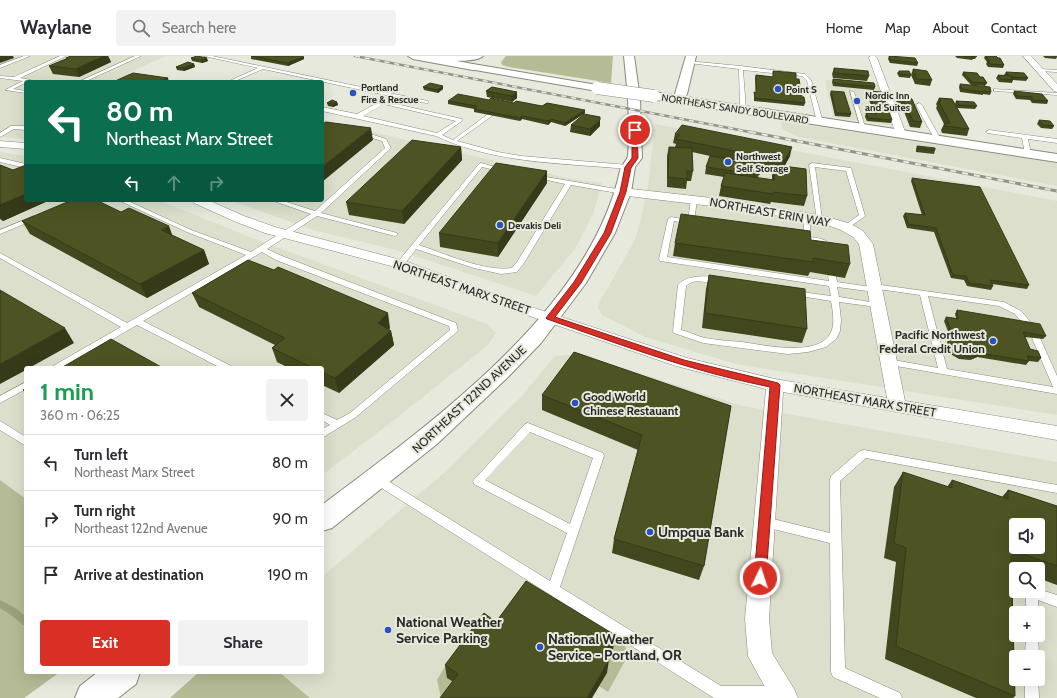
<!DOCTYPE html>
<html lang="en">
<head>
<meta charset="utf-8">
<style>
  body { margin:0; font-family:Cabin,sans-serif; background:#f2f2f3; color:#2b2b33; height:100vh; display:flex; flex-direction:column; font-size:15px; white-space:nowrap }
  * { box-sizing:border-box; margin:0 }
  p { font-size:13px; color:#7c7c81 }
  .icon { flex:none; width:22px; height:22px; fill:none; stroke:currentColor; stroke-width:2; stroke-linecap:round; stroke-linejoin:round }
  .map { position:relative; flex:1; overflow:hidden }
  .sheet { position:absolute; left:24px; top:310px; width:300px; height:308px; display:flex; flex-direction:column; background:#fff; border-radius:4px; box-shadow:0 4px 16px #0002 }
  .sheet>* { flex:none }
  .guide { position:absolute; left:24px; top:24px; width:300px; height:122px; border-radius:4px; box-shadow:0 4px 16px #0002; background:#0b6e4f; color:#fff; overflow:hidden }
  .fabs { position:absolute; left:1009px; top:462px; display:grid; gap:8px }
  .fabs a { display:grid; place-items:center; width:36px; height:36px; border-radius:4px; background:#fff; box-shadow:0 4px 16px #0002; font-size:20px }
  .pin { position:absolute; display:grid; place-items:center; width:34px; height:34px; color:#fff; margin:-17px; border:2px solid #fff; border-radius:50%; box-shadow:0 1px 4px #0007 }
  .me { position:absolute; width:44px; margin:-22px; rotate:4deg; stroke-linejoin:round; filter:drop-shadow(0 0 3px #0008) }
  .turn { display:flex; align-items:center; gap:14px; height:84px; padding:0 16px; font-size:18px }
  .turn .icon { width:52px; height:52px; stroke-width:2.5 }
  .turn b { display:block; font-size:28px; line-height:34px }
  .lanes { display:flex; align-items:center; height:38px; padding:0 16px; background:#0003; justify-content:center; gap:20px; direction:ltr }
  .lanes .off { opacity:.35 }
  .round { display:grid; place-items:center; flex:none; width:42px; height:42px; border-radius:4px; background:#f2f2f3 }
  .summary { display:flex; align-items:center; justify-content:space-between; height:68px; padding:0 16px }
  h1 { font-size:24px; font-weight:700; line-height:30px; color:#1e9e55 }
  .button { display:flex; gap:8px; margin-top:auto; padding:8px 16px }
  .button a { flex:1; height:46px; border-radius:4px; background:#d93025; color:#fff; font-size:16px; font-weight:700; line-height:46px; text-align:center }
  .button a+a { background:#f2f2f3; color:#2b2b33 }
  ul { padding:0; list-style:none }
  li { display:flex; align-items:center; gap:12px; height:56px; padding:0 16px; border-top:1px solid #e1e1e2 }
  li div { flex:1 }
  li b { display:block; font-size:15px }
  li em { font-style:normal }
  header { display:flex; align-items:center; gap:24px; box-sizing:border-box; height:56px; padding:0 20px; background:#fff; border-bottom:1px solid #e1e1e2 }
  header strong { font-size:19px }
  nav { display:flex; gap:22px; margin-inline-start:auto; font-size:14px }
  .search { width:280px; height:36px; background:#f2f2f3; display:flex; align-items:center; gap:10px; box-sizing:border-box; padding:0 14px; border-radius:4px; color:#7c7c81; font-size:15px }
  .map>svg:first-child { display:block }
</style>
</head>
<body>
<header>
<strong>Waylane</strong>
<div class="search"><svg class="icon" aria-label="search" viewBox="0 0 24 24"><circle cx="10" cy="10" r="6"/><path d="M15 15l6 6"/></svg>Search here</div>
<nav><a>Home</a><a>Map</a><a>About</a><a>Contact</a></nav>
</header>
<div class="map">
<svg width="1057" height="642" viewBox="0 0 1057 642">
  <rect width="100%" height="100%" fill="#e7e9dc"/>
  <g fill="#dcdfcb" fill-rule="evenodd">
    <path d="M0,0H166L128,17L163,26H26V83L0,81Z"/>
    <path d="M825,24L878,28L894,70L833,61Z"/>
    <path d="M322,64L571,123L602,127L593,158L575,193L536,240L400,195L313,174L230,144H322Z"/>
    <path d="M781,65L1057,107V130L799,81L782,73Z"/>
    <path d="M655,68L1057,145V359L736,308L645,281L602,259L598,252L599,247L635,184L640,167L648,130Z"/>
    <path d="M0,96L26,100V144H158L260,185L487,268L496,277L488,289L393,365L322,419V312H26V443L0,424Z"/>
    <path d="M579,298L743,350L1057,406V642H310L279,616H322V521L445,416L521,341L555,300ZM1016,469H1038V491H1016ZM1016,513H1038V535H1016ZM1016,557H1038V579H1016ZM1016,601H1038V623H1016Z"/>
  </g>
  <g fill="#b5bb95">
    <path d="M506,0H613L611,27L509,11L502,9L501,6Z"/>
    <path d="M0,424L26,443V616H60L24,642H0Z"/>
    <path d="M593,569L625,588L627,601L608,636L599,630L606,617Z"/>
    <path d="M447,607L460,630L441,642L437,624Z"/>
    <path d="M199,616H279L310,642H170Z"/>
  </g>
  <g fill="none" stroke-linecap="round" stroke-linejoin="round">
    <path fill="#9ca17b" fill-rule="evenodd" d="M0,544L17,553L26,561V570L23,569L11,559L0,552Z"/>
    <g stroke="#888a7e" stroke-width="1">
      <g id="lane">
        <path d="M24,0H30L0,12V9Z"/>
        <path d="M60,0H66L20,22L31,24L13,33L26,35V37L5,34L23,25L0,22V20L14,21Z"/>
        <path d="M135,0H141L84,26H78Z"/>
        <path d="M204,0H212L428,45V47H426L396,41L387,46L462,63V65L442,79L453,84L488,58H492V60L457,85L498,96L521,100L628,109L631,111L628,113C564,107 495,108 436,80L322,55V51L357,58L390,40L263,13L233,26H227L258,12ZM384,48L456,65L437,77L363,60Z"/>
        <path d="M687,5L741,10L805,18L811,24L823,66L820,68L817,66L807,25L802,20L743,14L746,54L743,56L740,54L739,13L689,7Z"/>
        <path d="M1040,13L1057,14V16L1038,15Z"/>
        <path d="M994,33L1057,37V39L996,35H994Z"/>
        <path d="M850,35L854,36L866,74L861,73Z"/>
        <path d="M919,47L922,49L941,84L940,85L935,84L916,49Z"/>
        <path d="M11,70H26V74L14,73L0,81V77Z"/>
        <path d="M989,74L1057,83V87L1028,83L1031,98L1028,100L1025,98L1022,82L987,77L986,76Z"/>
        <path d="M361,75L386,83L391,92L321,157L397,177V179L395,180L317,160L267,193L282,200L456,267L458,275L356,361L322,382V373L330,369L322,364V357L337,364L350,357L450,274L449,270L276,204L262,196L143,265L231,310L232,312H221L137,269L63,312H52L53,310L121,271L0,202V197L127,267L246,199L187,176L118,144H126L191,174L251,196L311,158L271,144H280L315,155L385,92L382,85L359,78L358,77Z"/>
        <path d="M0,102L26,108V112L0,106Z"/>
        <path d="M481,107L507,114L504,116L482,111L419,189C446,198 484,216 512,212L517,206L565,128L534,121V119L623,134L626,136L623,138L571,129L524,207L517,216L501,218L474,212L416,193L403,210H397L396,208L479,108Z"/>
        <path d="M812,107L851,112L865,160L864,161L848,172H844V170L859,159L846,115L815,111L822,163L819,165L817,164L809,109Z"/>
        <path d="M694,142L697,144L694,166L691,168L674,165L667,201L829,225L828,220L832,218L836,220L837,226L871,231V228H874L1004,246L1021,255L1034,270L1033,272H1027L1015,258L999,250L928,240L947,313L1053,331L1032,282L1036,279L1040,282L1057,320V338L885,308L884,306L888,303L938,312L920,239L878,233V236H875L837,231L839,241L877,247L881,249L877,251L839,246L841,264L840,275L836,283L826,291L808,296L788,298L703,287L674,277L673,275L678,229C687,218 714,218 724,226C715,233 698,218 686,230L681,274C689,276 697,280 705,282C717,284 729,285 742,286C763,289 812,300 828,281C836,272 833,256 831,245L794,239L790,237L794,235L831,240L829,230L660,205L659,203L668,163L671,161L688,164L691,144Z"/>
        <path d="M807,159L810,161V181C820,182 831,184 834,195L833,197H827C820,179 807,189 796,181L799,179L804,180V161Z"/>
        <path d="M34,160L37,162L36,163L0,178V174Z"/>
        <path d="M26,326V333L0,347V340Z"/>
        <path d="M0,365L26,381V390L0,374Z"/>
        <path d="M528,367L603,397L604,400L560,531L721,630H781L786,632L788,637L786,642H714L372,426L371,423L372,420L376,419L380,420L550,525L567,477L474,428L473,425L525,368ZM530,376L593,402L570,468L485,424Z"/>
        <path d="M864,394L1057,429V437L866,402L840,425L845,612L900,637L902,642H880L833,621L831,616L830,487L765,471L761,469L759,466L761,463L765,461L830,477V423L831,420L860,395Z"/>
        <path d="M1038,533L1057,539V551L1038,544V558L1026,557V535H1038Z"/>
        <path d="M1038,578L1039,601L1038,602V601H1025L1026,579Z"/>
        <path d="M1038,621L1039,642H1025V623H1038Z"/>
      </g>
    </g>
    <g stroke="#888a7e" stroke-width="1">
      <g id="street">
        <path d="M870,0H875L877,2L906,78L905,80L901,81L896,78L869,2Z"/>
        <path d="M1023,0H1031L1057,28V36L1054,35Z"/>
        <path d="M0,85L26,87V93L0,91Z"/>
        <path d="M623,132L729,144L824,160L851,168L863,175L873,188L905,345L1057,370V384L783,336L769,563L772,597L794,633L798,642H771L748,600L745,563L766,333L676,310L515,255L395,211L265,177L236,166L194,147L192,144H208L244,160L275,171L405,205L525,249L687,302L775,323L887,342L859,188L853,181L841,174L822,167L729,152L619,139L617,136L619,133Z"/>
      </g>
    </g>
    <g stroke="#888a7e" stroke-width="2">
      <g id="secondary">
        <path d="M408,0H430L473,8L478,11L473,14L413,3Z"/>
        <path d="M686,0H696L687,38L681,47H673L671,44L675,38Z"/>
      </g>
    </g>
    <g stroke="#888a7e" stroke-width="2">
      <g id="primary">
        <path d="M414,0H483C476,8 431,4 419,3Z"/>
        <path d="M624,0H634L640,43L642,102L635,111L631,136L615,177L586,227L541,287L507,322L437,388L332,472L322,475V449C431,367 589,255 620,115C621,109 627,105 628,100C631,68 627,31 624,0Z"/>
        <path d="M473,8L597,29L601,30L603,32L601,34L597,35L469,13L468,11Z"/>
        <path d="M654,36L1057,98V106L650,43L648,40L650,37Z"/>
        <path d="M98,616H140L136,628L118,642H75L80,630Z"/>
      </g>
    </g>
    <use href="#lane" fill="#fff" fill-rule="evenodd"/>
    <use href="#street" fill="#fff" fill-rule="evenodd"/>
    <use href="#secondary" fill="#fff" fill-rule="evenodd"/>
    <use href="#primary" fill="#fff" fill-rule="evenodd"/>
    <g stroke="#92938a" stroke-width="2.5">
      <path id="rail-far1" d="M355,0L755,77"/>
    </g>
    <g stroke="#92938a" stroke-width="3">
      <path id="rail" d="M750,76L1057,135"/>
    </g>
    <use href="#rail-far1" stroke="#e7e9dc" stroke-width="1.5" stroke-dasharray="5" stroke-linecap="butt"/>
    <use href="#rail" stroke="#e7e9dc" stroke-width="2" stroke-dasharray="6" stroke-linecap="butt"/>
    <g stroke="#888a7e" stroke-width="13" stroke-linecap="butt">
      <path id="primary-bridge" d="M597,32L654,40"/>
    </g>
    <use href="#primary-bridge" stroke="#fff" stroke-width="12"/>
  </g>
  <g fill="#43471e" fill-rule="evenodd">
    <path d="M71,0H108L111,6L79,21L53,18L49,10L67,3L66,2Z"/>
    <path d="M251,0L304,1V3L288,10L251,3Z"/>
    <path d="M889,0L918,7L917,10L890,7L888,3Z"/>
    <path d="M955,0H977L975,3H973L972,4L957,2Z"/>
    <path d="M985,0H996L1004,9L1003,12L988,11L986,8L987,6L984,2Z"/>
    <path d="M1043,0H1057V1L1056,3L1045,2Z"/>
    <path d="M191,2L208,5L202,7L192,5Z"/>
    <path d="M194,8L195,11L184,15L177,14L176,11Z"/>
    <path d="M834,12L869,20L867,25L833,22L832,18Z"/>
    <path d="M913,13L932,24L930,30L915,28L911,19L910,22L899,21L897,17L899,15L911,19Z"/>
    <path d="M773,15L796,23L802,41L805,47L804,50L754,45V36L756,37L755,22L756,19L773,21Z"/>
    <path d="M963,16L980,21L987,27L985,30L971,29L962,19Z"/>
    <path d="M1006,16L1028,22L1026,25L1013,24L1012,27L999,26L996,22L998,19L1005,20L1004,19Z"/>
    <path d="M833,23L875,31L874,34L833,30L832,26Z"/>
    <path d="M960,28L991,36L990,39L983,38V39L960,36L959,31Z"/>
    <path d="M443,30V33L438,37L424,34L423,31Z"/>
    <path d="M492,31L517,42L512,46L487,41L486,35Z"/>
    <path d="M831,35L851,58L850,61L835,60L830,38Z"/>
    <path d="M868,35L892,64L891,67L867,65L865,61L866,57L874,58L867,38Z"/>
    <path d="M1014,35L1048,45L1047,48L1032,47L1030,44L1016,43L1013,38Z"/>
    <path d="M897,41L911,42L922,66L920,72L910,71L901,48H897L896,44Z"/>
    <path d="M939,42L969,73L967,80L942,77L941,74L944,68L936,52L937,50L936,48Z"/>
    <path d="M489,44L542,50L585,57L565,70L551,66L548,69L522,63L520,65L474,56V53L448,48V45Z"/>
    <path d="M956,45L977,50L975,53L957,52L955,48Z"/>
    <path d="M337,46L338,49L333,51L328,50L327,47Z"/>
    <path d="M600,64V70L590,80L570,76L571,69Z"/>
    <path d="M1039,64L1054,70L1052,73L1041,72L1037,68Z"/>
    <path d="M675,78L790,100L784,110L807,140L804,150L771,146L770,148L719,140L721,130L724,121L705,118L706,111L710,100L692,96L693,115L691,125H687L686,133L667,131V100L669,91H675L676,88L673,87ZM732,104L746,107L732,105ZM760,110L774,113L772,119V124L758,122Z"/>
    <path d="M917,90L935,94L934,98L916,96V93Z"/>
    <path d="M461,91L462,104L404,168L349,159L346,146Z"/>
    <path d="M0,109L13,114L26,144H50L3,165L0,163Z"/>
    <path d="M912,122L1029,229L1027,233L992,228L993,230L991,234L967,230L964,224L951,222L934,176L907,172L903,160L905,157L922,159L911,125Z"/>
    <path d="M547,127L498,201L440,191L439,177Z"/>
    <path d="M22,165L172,179L204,194L209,208L147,242L30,178Z"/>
    <path d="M811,184L850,208L845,222L810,216L808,220L673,200L675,187Z"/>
    <path d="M709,219L807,273L802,287L702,272L706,233Z"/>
    <path d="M192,237L390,272L389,273L391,275L394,289L339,337L322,329V312H289L277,306L272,292L275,289L199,251Z"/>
    <path d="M957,254L1046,280L1043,283L1025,281L1030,293L1041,302L1038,306L1029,305L1026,309L977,301L970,304L959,303L947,296L946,289L948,285L951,283L944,265L946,261L956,262L955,258Z"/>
    <path d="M542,339L731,350L704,510L699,524L612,497L614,483L638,394L542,354Z"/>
    <path d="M903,416L947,431L952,424L1002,441L1008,434L1057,450V529L1038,522V513H1016V514L1012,513L1015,640L1013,642H976L885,603L896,506L884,502L894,431Z"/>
    <path d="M496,566L615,579L613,593L607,603V617L452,625L447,622L445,609Z"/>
  </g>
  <g fill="#373a18">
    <path d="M0,0H13L14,2L0,7Z"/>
    <path d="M104,0H108L111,6L79,21L76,13Z"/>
    <path d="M304,1V3L288,10L287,7Z"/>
    <path d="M207,2L208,5L202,7L201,4Z"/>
    <path d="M194,8L195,11L184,15L183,12Z"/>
    <path d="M168,22L169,26H158Z"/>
    <path d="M443,30V33L438,37L437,34Z"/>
    <path d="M517,36V42L512,46L511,40Z"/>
    <path d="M337,46L338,49L333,51V48Z"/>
    <path d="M585,54V57L565,70V67Z"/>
    <path d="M522,60V63L520,65V62Z"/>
    <path d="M551,63V66L548,69V65Z"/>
    <path d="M600,64V70L590,80V73Z"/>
    <path d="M371,72L373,84L322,126V111Z"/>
    <path d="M461,91L462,104L404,168L402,155Z"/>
    <path d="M792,91L790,100L782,115L784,105Z"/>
    <path d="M547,115V127L498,201V187Z"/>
    <path d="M26,138V144H50L3,165L0,160V149Z"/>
    <path d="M169,170L174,184L161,174Z"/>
    <path d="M204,194L209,208L147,242L140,228Z"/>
    <path d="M388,257L390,272L380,281L378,267Z"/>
    <path d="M65,272L74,287L29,312H26V314L0,328V308Z"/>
    <path d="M391,275L394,289L339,337L335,322Z"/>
    <path d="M979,297L977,301L970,304L973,301Z"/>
    <path d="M615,579L613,593L601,613L603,600Z"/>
    <path d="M609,604L607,617L592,642H587Z"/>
  </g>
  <g fill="#4e5323" stroke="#373a18" fill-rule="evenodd">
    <path d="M71,0H104L76,13L49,10L68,2H66Z"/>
    <path d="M197,0L207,2L201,4L191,2Z"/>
    <path d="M252,0H300L304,1L287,7Z"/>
    <path d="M889,0L915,2L918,7L891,4Z"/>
    <path d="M964,0H977H973V1Z"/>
    <path d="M986,0H996L998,2H1000L1004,9L990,8L988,5L990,6Z"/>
    <path d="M188,6L194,8L183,12L176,11Z"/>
    <path d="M834,12L868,15L869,20L835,17Z"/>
    <path d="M913,13L927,15L932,24L917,23Z"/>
    <path d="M773,15L796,17V23H799L802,41H804L805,47L755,42L754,36L756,37V19L773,21Z"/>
    <path d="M899,15H909L911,19L900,18Z"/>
    <path d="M963,16L977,17L980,21H983L987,27L972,26Z"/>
    <path d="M1006,16L1024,17L1028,22L1013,21L1009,20Z"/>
    <path d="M133,17L168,22L158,26H113Z"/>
    <path d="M998,19L1010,20L1013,24L1001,23Z"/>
    <path d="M833,23L874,27L875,31L834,27Z"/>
    <path d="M430,27L443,30L437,34L423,31Z"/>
    <path d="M960,28L990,31L991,36L984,35V36L962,33Z"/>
    <path d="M492,31L517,36L511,40L486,35Z"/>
    <path d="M831,35L844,36L851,58L836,57Z"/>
    <path d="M868,35L882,36L892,64L868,62L866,57L876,58Z"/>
    <path d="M1014,35L1042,38L1048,45L1033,44L1032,41L1018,40Z"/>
    <path d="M458,38L489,44L491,42L514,47L516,45L542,50L547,47L585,54L565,67L551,63L548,65L522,60L520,62L474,53L477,50L448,45Z"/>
    <path d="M897,41L911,42V43H903L902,45H899Z"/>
    <path d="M939,42L952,43L969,73L945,70L944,68L950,67L939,46H941Z"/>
    <path d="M903,43H912L922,66L913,65Z"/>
    <path d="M332,44L337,46L333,48L327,47Z"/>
    <path d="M956,45L974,46L977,50L959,49Z"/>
    <path d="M584,58L600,61V64L590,73L571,69Z"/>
    <path d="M1039,64L1050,65L1054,70L1043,69Z"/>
    <path d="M326,66L371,72L322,111V68Z"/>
    <path d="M682,69L792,91L784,105L676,83L680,79L675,78Z"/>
    <path d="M412,84L461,91L402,155L346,146Z"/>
    <path d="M917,90L935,92V94L918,92Z"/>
    <path d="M669,91L692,92L693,115H687V123L668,121Z"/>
    <path d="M710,100L733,103L732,105L761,109L759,119L706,111Z"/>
    <path d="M496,107L547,115L498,187L439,177Z"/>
    <path d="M0,109L13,114L26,109V138L0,149Z"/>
    <path d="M775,109L806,113L807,140L774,136L773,138L721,130L725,117L774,124Z"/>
    <path d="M912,122L980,131L1029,229L990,224L993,230L969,227L966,220L953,219L936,172L908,168L905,157L925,159Z"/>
    <path d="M72,144H96L121,156L129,152L169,170L161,174L204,194L140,228L22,165Z"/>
    <path d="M681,158L810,175L811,184L848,189L850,208L813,202V206L675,187Z"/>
    <path d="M248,204L274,214L278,211L388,257L378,267L391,275L335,322L322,316V312H313L272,292L285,282L192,237Z"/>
    <path d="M709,219L805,233L807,273L705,257Z"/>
    <path d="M0,234L65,272L0,308Z"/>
    <path d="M957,254L1040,268L1046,280L1023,276L1030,293L1038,295L1041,302L1027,300L1029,305L979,297L973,301L961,299L949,292L948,285L954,282L946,261L958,263Z"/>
    <path d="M111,283L163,312H61Z"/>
    <path d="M574,296L731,350L704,510L614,483L642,379L542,339Z"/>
    <path d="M26,332V336L23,334Z"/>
    <path d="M903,416L952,432V424L1008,443V434L1057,450V510L1011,494L1015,640L896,590L906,492L894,487ZM1016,469H1038V491H1016Z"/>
    <path d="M526,525L615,579L603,600L609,604L587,642H440L458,618L445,609L484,557L496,566Z"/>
  </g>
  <path fill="#d93025" stroke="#8d1f18" d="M635,72L637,74L638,102L631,112L626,136L611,177L581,227L555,261L684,304L778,327L780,329L766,522L765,525L760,527L756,525L754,522L770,331C694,316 621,289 547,263L546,262L574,226L604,177L620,136L625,111L632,102V74Z"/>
  <g fill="#2653c1" stroke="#e7e9dc" stroke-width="1.5">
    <circle cx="778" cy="33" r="4"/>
    <circle cx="353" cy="37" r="4"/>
    <circle cx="857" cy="45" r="4"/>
    <circle cx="728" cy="106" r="4"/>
    <circle cx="500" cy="169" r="4"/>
    <circle cx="993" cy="285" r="4"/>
    <circle cx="575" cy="347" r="4"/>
    <circle cx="650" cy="476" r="4"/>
    <circle cx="388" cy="574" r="4"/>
    <circle cx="540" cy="591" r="4"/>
  </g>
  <g text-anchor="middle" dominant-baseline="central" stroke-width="4" stroke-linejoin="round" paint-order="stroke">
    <g font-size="10" font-weight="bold" fill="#2a2b26" stroke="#e7e9dc" text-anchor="start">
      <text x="361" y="31">Portland<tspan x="361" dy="12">Fire &amp; Rescue</tspan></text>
      <text x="786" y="33">Point S</text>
      <text x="865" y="39">Nordic Inn<tspan x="865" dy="12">and Suites</tspan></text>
      <text x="736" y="100">Northwest<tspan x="736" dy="12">Self Storage</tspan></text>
      <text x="508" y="169">Devakis Deli</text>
    </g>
    <g font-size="10" fill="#2a2b26" stroke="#e7e9dc">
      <text transform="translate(735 53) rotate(9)">NORTHEAST SANDY BOULEVARD</text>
    </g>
    <g font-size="12" fill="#2a2b26" stroke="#e7e9dc">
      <text transform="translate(770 156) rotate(10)">NORTHEAST ERIN WAY</text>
      <text transform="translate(462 231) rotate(19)">NORTHEAST MARX STREET</text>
      <text transform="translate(469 343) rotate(-43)">NORTHEAST 122ND AVENUE</text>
      <text transform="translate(865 344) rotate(10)">NORTHEAST MARX STREET</text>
    </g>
    <g font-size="12" font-weight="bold" fill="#2a2b26" stroke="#e7e9dc" text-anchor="end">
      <text x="985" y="278">Pacific Northwest<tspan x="985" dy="14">Federal Credit Union</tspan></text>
      <text x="583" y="340" text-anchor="start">Good World<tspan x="583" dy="14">Chinese Restauant</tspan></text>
    </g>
    <g font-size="14" font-weight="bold" fill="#2a2b26" stroke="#e7e9dc" text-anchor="start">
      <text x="658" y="476">Umpqua Bank</text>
      <text x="396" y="566">National Weather<tspan x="396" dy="16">Service Parking</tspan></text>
      <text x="548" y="583">National Weather<tspan x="548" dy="16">Service - Portland, OR</tspan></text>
    </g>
  </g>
</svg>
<div class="fabs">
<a><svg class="icon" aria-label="sound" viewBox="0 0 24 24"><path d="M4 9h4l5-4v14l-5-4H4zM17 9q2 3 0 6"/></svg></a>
<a><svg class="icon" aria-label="search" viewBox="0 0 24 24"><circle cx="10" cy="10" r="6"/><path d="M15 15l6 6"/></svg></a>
<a>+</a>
<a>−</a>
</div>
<div class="pin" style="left:635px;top:74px;background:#d93025"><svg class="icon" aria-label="arrive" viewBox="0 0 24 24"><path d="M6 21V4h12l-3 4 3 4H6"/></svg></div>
<svg class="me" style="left:760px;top:522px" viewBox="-20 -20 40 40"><circle r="17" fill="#d93025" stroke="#fff" stroke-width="3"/><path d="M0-11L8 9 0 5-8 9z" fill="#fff"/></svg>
<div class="guide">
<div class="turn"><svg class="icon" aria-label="left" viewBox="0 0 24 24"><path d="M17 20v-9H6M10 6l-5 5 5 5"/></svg><div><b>80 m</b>Northeast Marx Street</div></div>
<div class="lanes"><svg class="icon" aria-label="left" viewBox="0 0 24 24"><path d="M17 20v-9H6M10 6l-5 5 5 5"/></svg><svg class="icon off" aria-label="ahead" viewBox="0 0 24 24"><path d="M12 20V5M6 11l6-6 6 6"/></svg><svg class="icon off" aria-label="right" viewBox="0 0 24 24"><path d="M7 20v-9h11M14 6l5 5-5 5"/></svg></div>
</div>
<section class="sheet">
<div class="summary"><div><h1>1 min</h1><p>360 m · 06:25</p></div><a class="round"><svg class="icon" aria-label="close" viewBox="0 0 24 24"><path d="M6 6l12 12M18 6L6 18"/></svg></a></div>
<ul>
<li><svg class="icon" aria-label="left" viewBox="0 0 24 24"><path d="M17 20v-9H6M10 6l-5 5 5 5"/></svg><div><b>Turn left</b><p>Northeast Marx Street</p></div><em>80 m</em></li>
<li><svg class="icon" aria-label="right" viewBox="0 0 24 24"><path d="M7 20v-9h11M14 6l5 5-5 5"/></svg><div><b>Turn right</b><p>Northeast 122nd Avenue</p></div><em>90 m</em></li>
<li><svg class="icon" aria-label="arrive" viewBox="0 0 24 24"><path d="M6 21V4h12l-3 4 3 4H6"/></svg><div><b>Arrive at destination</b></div><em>190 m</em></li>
</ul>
<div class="button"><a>Exit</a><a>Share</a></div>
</section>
</div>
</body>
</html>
